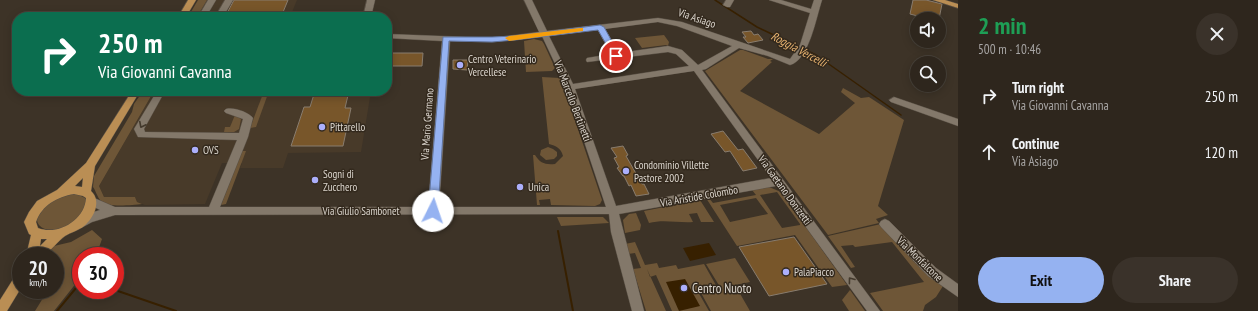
<!DOCTYPE html>
<html lang="en">
<head>
<meta charset="utf-8">
<style>
  body { margin:0; font-family:"PT Sans Narrow",sans-serif; background:#3a322a; color:#f1f3f6; height:100vh; display:flex; flex-direction:column; font-size:15px; white-space:nowrap }
  * { box-sizing:border-box; margin:0 }
  p { font-size:13px; color:#a7a5a4 }
  .icon { flex:none; width:22px; height:22px; fill:none; stroke:currentColor; stroke-width:2; stroke-linecap:round; stroke-linejoin:round }
  .map { position:relative; flex:1; overflow:hidden }
  .sheet { display:flex; flex-direction:column; background:#2e261d; width:300px }
  .sheet>* { flex:none }
  .top-card { position:absolute; left:12px; top:12px; width:380px; height:84px; border-radius:16px; box-shadow:0 2px 10px #0003,0 0 0 1px #49433b; background:#0b6e4f; color:#fff; overflow:hidden }
  .buttons { position:absolute; left:910px; top:12px; display:grid; gap:8px }
  .buttons a { display:grid; place-items:center; width:36px; height:36px; border-radius:50%; background:#2e261d; box-shadow:0 2px 10px #0003,0 0 0 1px #49433b; font-size:20px }
  .speed { position:absolute; left:12px; top:247px; display:flex; gap:8px; font-size:20px; font-weight:700; text-align:center }
  .speed>* { display:grid; place-content:center; width:52px; height:52px; border-radius:50%; background:#2e261d; box-shadow:0 2px 10px #0003,0 0 0 1px #49433b; line-height:1 }
  .speed small { font-size:10px; font-weight:400 }
  .speed .limit { border:6px solid #d22; background:#fff; color:#111 }
  .pin { position:absolute; display:grid; place-items:center; width:34px; height:34px; color:#fff; margin:-17px; border:2px solid #fff; border-radius:50%; box-shadow:0 1px 4px #0007 }
  .me { position:absolute; width:44px; margin:-22px; rotate:4deg; stroke-linejoin:round; filter:drop-shadow(0 0 3px #0008) }
  .turn { display:flex; align-items:center; gap:14px; height:84px; padding:0 20px; font-size:18px }
  .turn .icon { width:52px; height:52px; stroke-width:2.5 }
  .turn b { display:block; font-size:28px; line-height:34px }
  .round { display:grid; place-items:center; flex:none; width:42px; height:42px; border-radius:21px; background:#3a322a }
  .head { display:flex; align-items:center; justify-content:space-between; height:68px; padding:0 20px }
  h1 { font-size:24px; font-weight:600; line-height:30px; color:#1e9e55 }
  .primary-button { display:flex; gap:8px; margin-top:auto; padding:8px 20px }
  .primary-button a { flex:1; height:46px; border-radius:24px; background:#95b2f1; color:#111; font-size:16px; font-weight:600; line-height:46px; text-align:center }
  .primary-button a+a { background:#3a322a; color:#f1f3f6 }
  ul { padding:0; list-style:none }
  li { display:flex; align-items:center; gap:12px; height:56px; padding:0 20px }
  li div { flex:1 }
  li b { display:block; font-size:15px }
  li em { font-style:normal }
  main { display:flex; flex:1; min-height:0 }
  .map>svg:first-child { display:block }
</style>
</head>
<body>
<main>
<div class="map">
<svg width="958" height="311" viewBox="0 0 958 311">
  <rect width="100%" height="100%" fill="#3d3327"/>
  <g fill="#483a29">
    <path d="M207,0H297L290,17H197Z"/>
    <path d="M154,91H371L361,152L288,153L283,168H240L242,163H222L205,204L145,205L137,202L135,197H104L99,186Z"/>
  </g>
  <g fill="#6e5637" fill-rule="evenodd">
    <path d="M198,0H207L197,17H188Z"/>
    <path d="M664,35L669,42L668,46L666,45L642,48L635,38Z"/>
    <path d="M534,39L542,41L544,44L555,68L552,71L526,72L524,41Z"/>
    <path d="M740,50H743L768,59H773L770,61L772,62L740,91L819,134L855,103L841,92L843,88L861,98L869,97L904,120L878,206L888,215L876,219L879,223L828,235L705,71Z"/>
    <path d="M542,77L560,78L564,88L602,200L600,204L595,206L551,205L550,199L539,200L540,205H537L533,155H535C540,163 545,165 555,164L563,156C561,148 556,146 549,144Z"/>
    <path d="M143,91H154L99,186L104,197H135L137,202L142,204C132,205 107,208 101,201C97,197 96,191 93,187L94,176L132,112L134,104Z"/>
    <path d="M264,91H269L256,127L250,128Z"/>
    <path d="M235,115L241,119L239,129L234,132H224L225,127H230Z"/>
    <path d="M548,147L553,149L557,152V156L554,159L546,160L540,155L541,150Z"/>
    <path d="M242,151H246L226,204L221,205Z"/>
    <path d="M769,187L781,192L847,285L832,287L795,235L737,246L706,198L708,197L713,203L756,195L752,190ZM777,192L800,224V225L782,228L760,195ZM756,198L768,214L730,222L720,205Z"/>
    <path d="M75,193L85,198L87,202C86,206 85,211 83,214C76,224 49,237 39,225C31,215 51,199 60,196C64,194 70,194 75,193Z"/>
    <path d="M700,200L714,222H701L697,213L689,214L693,222C678,223 663,219 649,223L644,211Z"/>
    <path d="M636,213L641,225L640,230L625,233L623,220L629,214Z"/>
    <path d="M557,217H603L609,223L561,226Z"/>
    <path d="M881,224C900,246 918,270 943,286L936,297L925,305L923,311H883L870,293L924,282L892,242L855,247L853,245L841,246L855,267L851,268L828,236Z"/>
    <path d="M92,230L102,239L96,256H81V280L77,282L54,311H35L48,290H55V278L63,266L55,265V256H45L54,246L71,242Z"/>
    <path d="M635,242L645,265L657,263L659,268L676,265L678,269L704,264L717,287L697,290L709,311H672L656,275L650,277L647,269L666,311H646L633,269L641,268L635,253L628,254L625,244Z"/>
    <path d="M735,258L750,282L735,285L750,311H711L700,291L720,287L706,264Z"/>
    <path d="M850,290L865,311H849L842,300Z"/>
  </g>
  <g fill="#372000">
    <path d="M709,243L716,255L690,261L683,248Z"/>
    <path d="M685,279L700,306L679,311L666,282Z"/>
  </g>
  <g fill="none" stroke-linecap="round" stroke-linejoin="round">
    <path stroke="#372000" stroke-width="1.5" d="M715,0L757,27L816,55L901,115"/>
    <g stroke="#372000" stroke-width="2">
      <path d="M558,231L573,311"/>
      <path d="M115,290L176,311"/>
      <path d="M57,311L81,282"/>
    </g>
  </g>
  <g fill="#78562a" stroke="#887c6e">
    <path d="M234,0H288L281,17H225Z"/>
    <path d="M913,0H926L942,4L939,19H929L910,14Z"/>
    <path d="M751,31L754,35L758,34L763,40L748,43L743,37H746L742,32Z"/>
    <path d="M387,53H423L422,66H387Z"/>
    <path d="M453,60H468L467,70L453,69Z"/>
    <path d="M315,91H349L345,108H351L343,146H291L304,107H310Z"/>
    <path d="M723,131L738,150L743,149L757,168L743,171L730,151L725,152L711,134Z"/>
    <path d="M623,146L628,155L626,156L642,184H644L649,194L636,196L631,185L629,186L624,176H623L617,168L619,167L614,158L617,157L611,148Z"/>
    <path d="M794,237L827,284L769,296L739,247Z"/>
  </g>
  <g fill="none" stroke-linecap="round" stroke-linejoin="round">
    <g stroke="#584f44" stroke-width="1">
      <g id="minor">
        <path d="M208,0H216L206,17H198Z"/>
        <path d="M225,0H233L223,17H215Z"/>
        <path d="M367,0H375L371,17H363Z"/>
        <path d="M524,0H532L547,31L658,18L682,22L790,59L800,45L810,13L769,0H781L811,9L814,0H822C816,18 809,60 790,65L768,56L739,48L706,69L702,70L880,311H867L776,186L619,214L644,311H632L611,232L609,214L115,215L92,222L81,228L77,226L75,223C80,214 92,213 100,210L88,204L87,201L88,198L92,197L115,207H209L237,140L138,137L134,129L157,91H165L144,129L145,132L239,133L243,119L226,113L224,111L226,109C234,107 248,112 253,118L248,137L220,207H428L442,41L387,38V34L492,38L539,32ZM658,22L677,26L732,46L698,65L682,50L668,46L619,53L605,29ZM598,30L611,54L587,58L586,60L587,62L668,52L676,54L689,66L573,84L549,36ZM542,36L566,87L606,207H439L450,41L492,42ZM694,71L771,178L616,206L575,89Z"/>
        <path d="M726,0H734L730,7H727L723,5Z"/>
        <path d="M894,97L958,119V126L891,102L889,100Z"/>
        <path d="M885,219L889,221L936,268L958,284V297L928,276L881,227L879,224L881,221Z"/>
      </g>
    </g>
    <g stroke="#584f44" stroke-width="1">
      <g id="major">
        <path d="M188,0H196L186,17H178Z"/>
        <path d="M933,0H945L958,4V8Z"/>
        <path d="M132,91H140L95,166L91,191C102,201 94,218 84,226C78,231 71,232 65,236C58,241 51,250 45,256H26L31,235L29,234L24,222L29,212L37,201L57,190L86,163ZM83,178L82,187L75,186ZM74,194L83,196L86,198C85,220 58,236 38,228L36,222C42,205 57,197 74,194ZM41,239H47L40,246Z"/>
        <path d="M21,272V288L7,311H0V300L17,273Z"/>
      </g>
    </g>
    <use href="#minor" fill="#83786a" fill-rule="evenodd"/>
    <use href="#major" fill="#ba8e54" fill-rule="evenodd"/>
  </g>
  <defs><path id="oneway-chevron" d="M-2-3.5L2.5 0L-2 3.5" fill="none" stroke-width="1.6" stroke-linecap="round" stroke-linejoin="round"/></defs>
  <g stroke="#43392c">
    <use href="#oneway-chevron" transform="translate(142 125) rotate(117)"/>
    <use href="#oneway-chevron" transform="translate(851 280) rotate(-127)"/>
  </g>
  <path fill="#95b2f1" stroke="#61749d" d="M600,25L604,27L620,56L619,58H614L598,30L515,40L492,42L449,41L438,211L437,214H430L428,211L443,37H492L515,36Z"/>
  <path fill="#f59e0b" d="M580,28H583V31L509,41L505,38L509,36Z"/>
  <g fill="#acaffb" stroke="#33291d" stroke-width="1.5">
    <circle cx="460" cy="65" r="4"/>
    <circle cx="322" cy="127" r="4"/>
    <circle cx="195" cy="150" r="4"/>
    <circle cx="626" cy="171" r="4"/>
    <circle cx="315" cy="180" r="4"/>
    <circle cx="520" cy="187" r="4"/>
    <circle cx="786" cy="272" r="4"/>
    <circle cx="684" cy="288" r="4"/>
  </g>
  <g text-anchor="middle" dominant-baseline="central" stroke-width="3" stroke-linejoin="round" paint-order="stroke">
    <g font-size="11" fill="#dcd6ce" stroke="#33291d">
      <text transform="translate(697 18) rotate(19)">Via Asiago</text>
      <text transform="translate(573 101) rotate(69)">Via Marcello Bertinetti</text>
      <text transform="translate(427 124) rotate(-86)">Via Mario Germano</text>
      <text transform="translate(785 190) rotate(54)">Via Gaetano Donizetti</text>
      <text transform="translate(699 196) rotate(-10)">Via Aristide Colombo</text>
      <text x="361" y="211">Via Giulio Sambonet</text>
      <text transform="translate(920 259) rotate(44)">Via Monfalcone</text>
    </g>
    <g font-size="11" fill="#dcd6ce" stroke="#33291d" text-anchor="start">
      <text x="468" y="59">Centro Veterinario<tspan x="468" dy="13">Vercellese</tspan></text>
      <text x="330" y="127">Pittarello</text>
      <text x="203" y="150">OVS</text>
      <text x="634" y="165">Condominio Villette<tspan x="634" dy="13">Pastore 2002</tspan></text>
      <text x="323" y="174">Sogni di<tspan x="323" dy="13">Zucchero</tspan></text>
      <text x="528" y="187">Unica</text>
      <text x="794" y="272">PalaPiacco</text>
    </g>
    <g font-size="12" font-style="italic" fill="#e8b370" stroke="#33291d">
      <text transform="translate(799 49) rotate(28)">Roggia Vercelli</text>
    </g>
    <g font-size="13" fill="#dcd6ce" stroke="#33291d" text-anchor="start">
      <text x="692" y="288">Centro Nuoto</text>
    </g>
  </g>
</svg>
<div class="buttons">
<a><svg class="icon" aria-label="sound" viewBox="0 0 24 24"><path d="M4 9h4l5-4v14l-5-4H4zM17 9q2 3 0 6"/></svg></a>
<a><svg class="icon" aria-label="search" viewBox="0 0 24 24"><circle cx="10" cy="10" r="6"/><path d="M15 15l6 6"/></svg></a>
</div>
<div class="speed"><div>20<small>km/h</small></div><div class="limit">30</div></div>
<div class="pin" style="left:616px;top:56px;background:#d93025"><svg class="icon" aria-label="arrive" viewBox="0 0 24 24"><path d="M6 21V4h12l-3 4 3 4H6"/></svg></div>
<svg class="me" style="left:433px;top:211px" viewBox="-20 -20 40 40"><circle r="19" fill="#fff"/><path d="M0-13L10 11 0 6-10 11z" fill="#95b2f1"/></svg>
<div class="top-card">
<div class="turn"><svg class="icon" aria-label="right" viewBox="0 0 24 24"><path d="M7 20v-9h11M14 6l5 5-5 5"/></svg><div><b>250 m</b>Via Giovanni Cavanna</div></div>
</div>
</div>
<section class="sheet">
<div class="head"><div><h1>2 min</h1><p>500 m · 10:46</p></div><a class="round"><svg class="icon" aria-label="close" viewBox="0 0 24 24"><path d="M6 6l12 12M18 6L6 18"/></svg></a></div>
<ul>
<li><svg class="icon" aria-label="right" viewBox="0 0 24 24"><path d="M7 20v-9h11M14 6l5 5-5 5"/></svg><div><b>Turn right</b><p>Via Giovanni Cavanna</p></div><em>250 m</em></li>
<li><svg class="icon" aria-label="ahead" viewBox="0 0 24 24"><path d="M12 20V5M6 11l6-6 6 6"/></svg><div><b>Continue</b><p>Via Asiago</p></div><em>120 m</em></li>
</ul>
<div class="primary-button"><a>Exit</a><a>Share</a></div>
</section>
</main>
</body>
</html>
